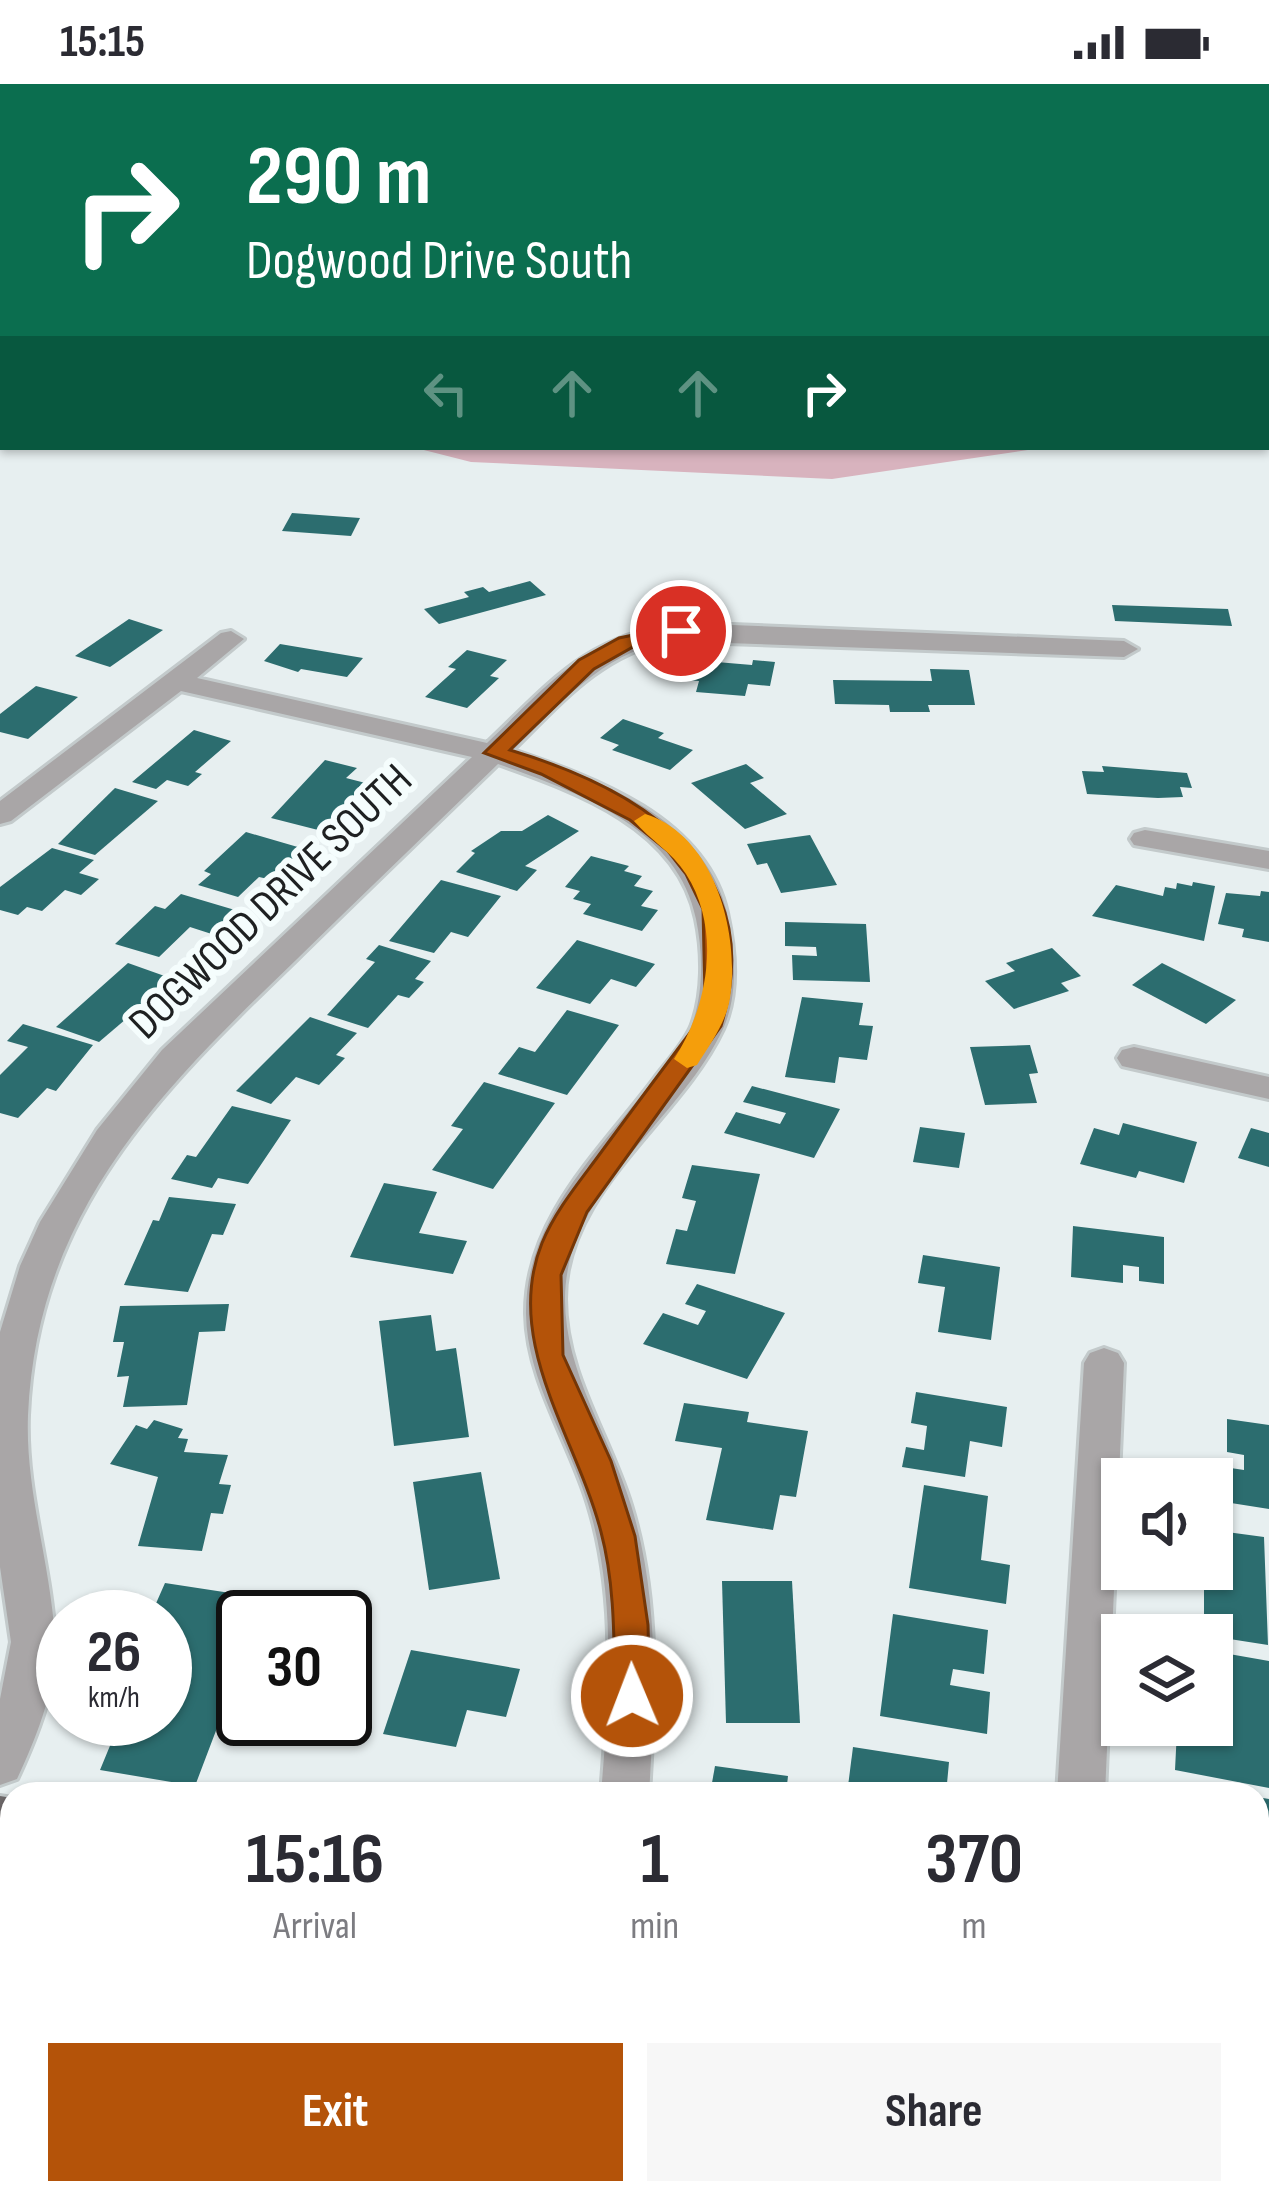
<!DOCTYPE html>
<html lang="en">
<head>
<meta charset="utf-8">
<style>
  body { margin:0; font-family:"Sofia Sans Condensed",sans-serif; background:#f7f7f7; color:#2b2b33; height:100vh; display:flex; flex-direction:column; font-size:45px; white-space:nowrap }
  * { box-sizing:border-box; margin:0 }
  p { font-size:39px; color:#7c7c81 }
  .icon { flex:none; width:66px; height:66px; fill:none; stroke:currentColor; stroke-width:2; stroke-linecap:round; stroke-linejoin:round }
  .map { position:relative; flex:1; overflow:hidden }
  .sheet { position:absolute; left:0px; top:1698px; width:1269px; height:423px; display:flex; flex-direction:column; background:#fff; border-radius:36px 36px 0 0; box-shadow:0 3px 9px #0004 }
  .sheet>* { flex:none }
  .guide { position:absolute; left:0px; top:0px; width:1269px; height:366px; box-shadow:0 3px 9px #0004; background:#0b6e4f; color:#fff; overflow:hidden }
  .fabs { position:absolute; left:1101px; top:1374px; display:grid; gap:24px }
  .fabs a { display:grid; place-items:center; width:132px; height:132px; border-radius:0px; background:#fff; box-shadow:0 3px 9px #0004; font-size:60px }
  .speed { position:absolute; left:36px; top:1506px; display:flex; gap:24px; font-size:60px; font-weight:700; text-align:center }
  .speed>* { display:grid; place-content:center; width:156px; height:156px; border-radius:50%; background:#fff; box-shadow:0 3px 9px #0004; line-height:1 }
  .speed small { font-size:30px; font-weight:400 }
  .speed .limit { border:6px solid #111; border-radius:18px; background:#fff; color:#111 }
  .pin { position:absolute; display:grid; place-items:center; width:102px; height:102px; color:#fff; margin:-51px; border:6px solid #fff; border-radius:50%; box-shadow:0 3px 12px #0007 }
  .me { position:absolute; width:132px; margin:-66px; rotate:359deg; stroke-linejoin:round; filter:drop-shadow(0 0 9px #0008) }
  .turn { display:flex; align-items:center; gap:42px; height:252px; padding:0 48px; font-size:54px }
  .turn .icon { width:156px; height:156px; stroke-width:2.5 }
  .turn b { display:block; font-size:84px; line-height:102px }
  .lanes { display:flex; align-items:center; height:114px; padding:0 48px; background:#0003; justify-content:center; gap:60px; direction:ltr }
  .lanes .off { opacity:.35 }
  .eta { display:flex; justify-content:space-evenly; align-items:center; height:204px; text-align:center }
  .eta b { font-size:72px; font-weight:700; line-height:84px }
  .primary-button { display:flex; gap:24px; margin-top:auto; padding:24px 48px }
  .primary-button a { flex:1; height:138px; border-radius:0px; background:#b45309; color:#fff; font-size:48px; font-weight:700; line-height:138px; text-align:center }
  .primary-button a+a { background:#f7f7f7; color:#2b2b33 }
  .status { display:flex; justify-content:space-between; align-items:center; height:84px; padding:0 60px; background:#fff; direction:ltr }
  .status svg { height:33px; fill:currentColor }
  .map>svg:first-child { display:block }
</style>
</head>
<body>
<div class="status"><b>15:15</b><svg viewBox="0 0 49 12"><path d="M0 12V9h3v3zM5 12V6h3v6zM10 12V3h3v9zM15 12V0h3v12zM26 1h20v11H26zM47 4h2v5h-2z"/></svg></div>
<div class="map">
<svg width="1269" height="2120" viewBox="0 0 1269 2120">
  <rect width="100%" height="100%" fill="#e7eff0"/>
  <g fill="#d8b3be">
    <path d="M270,0H1269V331L1266,3H267Z"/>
    <path d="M412,363H1048L832,395L471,378Z"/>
  </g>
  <g fill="#2c6d6f">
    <path d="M292,429L360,434L351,452L282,447Z"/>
    <path d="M530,497L546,511L439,540L424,525L469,513L464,508L483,503L489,508Z"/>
    <path d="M1112,521L1228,525L1232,542L1115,537Z"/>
    <path d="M129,535L163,546L110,583L75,572Z"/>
    <path d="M280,560L363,574L347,593L301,585L298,588L264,577Z"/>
    <path d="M467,566L507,576L490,592L499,594L467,624L425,613L456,585L448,583Z"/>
    <path d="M693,576L752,581L753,576L775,578L770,602L748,600L745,612L696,608L699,597L687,596Z"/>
    <path d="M930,585L969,586L975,621H928L930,628H890L889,621L835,620L833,596L932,597Z"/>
    <path d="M36,602L78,613L28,655L0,648V630Z"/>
    <path d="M623,635L664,649L658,654L693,666L670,686L612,666L619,661L600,654Z"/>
    <path d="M194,646L231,657L195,688L202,690L188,702L167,696L156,705L132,698Z"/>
    <path d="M325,676L357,684L346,694L381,703L364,720L352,717L322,747L271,734Z"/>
    <path d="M746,680L764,694L750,699L787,730L745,745L691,699Z"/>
    <path d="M1102,682L1187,689L1192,704L1180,703L1183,713L1158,714L1087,710L1082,687L1104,688Z"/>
    <path d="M115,704L158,717L95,771L58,760Z"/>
    <path d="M548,731L579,747L525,782L537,786L517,807L456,788L475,769L471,767L501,747H522Z"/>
    <path d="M246,748L308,766L289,784L282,782L268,795L259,793L238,813L198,801L211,790L204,787Z"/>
    <path d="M810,751L837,801L781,809L767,779L757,781L747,760Z"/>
    <path d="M52,764L94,776L79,789L99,795L81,811L65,806L42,827L27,823L18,831L0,826V803Z"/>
    <path d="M591,772L629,782L624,787L642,792L634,802L653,807L641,822L658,826L642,847L583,830L591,820L573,815L580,807L565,803Z"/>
    <path d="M441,796L501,812L468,853L451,848L434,869L389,857Z"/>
    <path d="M1193,798L1215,802L1204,857L1092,832L1116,801L1163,812L1165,803L1176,805L1177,799L1192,802Z"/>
    <path d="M1261,807L1269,808V858L1242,853L1244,845L1218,840L1226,809L1260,812Z"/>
    <path d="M181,810L245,829L221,853L190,843L159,873L115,860L155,822L165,825Z"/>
    <path d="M785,838L866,840L870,898L793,896L792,871L817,872L816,863L785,862Z"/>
    <path d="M577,856L655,880L636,903L611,895L590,920L536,904Z"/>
    <path d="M379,861L431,877L415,895L424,898L409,914L398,911L368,944L327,931L375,878L366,875Z"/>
    <path d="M1052,864L1081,892L1061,899L1069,907L1014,925L985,897L1015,887L1006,879Z"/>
    <path d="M128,879L173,895L99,958L56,943Z"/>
    <path d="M1162,879L1236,916L1206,940L1132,901Z"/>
    <path d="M802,913L863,919L859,941L873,942L867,976L839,973L835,999L785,993Z"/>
    <path d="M567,926L619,941L567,1011L498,990L519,963L535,968Z"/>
    <path d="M310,933L357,949L336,971L345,974L319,1001L296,993L271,1020L236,1007Z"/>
    <path d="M23,940L93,961L56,1007L47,1004L18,1034L0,1029V991L28,963L7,957Z"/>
    <path d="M1030,961L1038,989L1029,990L1037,1019L985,1021L970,963Z"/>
    <path d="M484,998L555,1019L493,1105L432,1086L463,1045L451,1042Z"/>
    <path d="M752,1002L840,1025L814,1074L724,1049L736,1028L780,1040L786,1029L743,1018Z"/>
    <path d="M232,1022L291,1036L248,1100L218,1094L212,1104L171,1095L187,1071L196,1073Z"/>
    <path d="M1123,1039L1197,1058L1184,1099L1139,1087L1136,1094L1080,1080L1094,1044L1119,1051Z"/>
    <path d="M920,1043L965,1049L959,1084L913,1078Z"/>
    <path d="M1251,1044L1269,1049V1083L1238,1074Z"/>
    <path d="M692,1081L760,1090L735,1190L666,1180L676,1145L687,1147L696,1117L682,1114Z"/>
    <path d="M384,1099L437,1108L419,1149L467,1157L453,1190L350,1173Z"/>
    <path d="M169,1113L236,1120L223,1151L212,1150L188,1208L124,1201L153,1136L159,1137Z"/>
    <path d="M1073,1142L1164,1153V1200L1139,1197V1183L1123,1181V1199L1071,1193Z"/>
    <path d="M923,1171L1000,1183L991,1256L938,1248L945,1203L918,1199Z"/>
    <path d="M697,1200L785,1229L747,1295L643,1260L663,1229L698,1241L706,1227L685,1220Z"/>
    <path d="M229,1220L225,1247L199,1248L187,1321L123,1323L129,1292L117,1293L124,1258H113L120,1222Z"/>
    <path d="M431,1231L436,1267L456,1264L469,1353L394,1362L379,1237Z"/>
    <path d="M916,1308L1007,1323L1002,1363L970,1357L965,1393L902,1383L906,1363L924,1366L927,1342L911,1339Z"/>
    <path d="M684,1319L749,1328L747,1338L808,1347L796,1413L780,1411L773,1446L706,1436L722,1364L675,1357Z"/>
    <path d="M1227,1335L1269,1341V1425L1212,1416V1395H1184V1377L1244,1386V1371L1227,1368Z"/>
    <path d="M154,1336L183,1345L178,1354L188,1355L184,1368L228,1371L219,1400L231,1401L223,1430L211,1429L202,1467L138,1462L158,1393L110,1380L136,1341L147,1345Z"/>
    <path d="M481,1388L500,1495L429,1506L413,1398Z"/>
    <path d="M924,1401L988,1412L981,1476L1010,1481L1006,1520L909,1504Z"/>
    <path d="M1212,1446L1264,1453L1268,1561L1204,1551V1485H1212Z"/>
    <path d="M722,1497H792L800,1639H726Z"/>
    <path d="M165,1499L250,1512L222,1584L239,1586L195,1702L100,1686L121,1635H165V1533H150Z"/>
    <path d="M893,1530L988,1546L984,1590L953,1585L950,1601L990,1608L987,1650L880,1632Z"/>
    <path d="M411,1566L520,1585L506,1633L467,1626L456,1663L383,1650Z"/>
    <path d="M1212,1567L1269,1577V1704L1175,1686L1177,1646L1212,1652Z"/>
    <path d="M853,1663L949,1678L946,1710H847Z"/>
    <path d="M715,1682L788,1692L786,1710H710Z"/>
    <path d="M1257,1713L1269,1715V1852L1257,1850Z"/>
    <path d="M0,1958L12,1960V2024L0,2021Z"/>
    <path d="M0,2067L12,2070V2109H43L39,2120H0Z"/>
    <path d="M731,2109H828L827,2120H729Z"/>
    <path d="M958,2109L1076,2111L1147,2109V2120H957Z"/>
  </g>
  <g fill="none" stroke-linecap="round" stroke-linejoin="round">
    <g stroke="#c3cacb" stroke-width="6">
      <g id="minor">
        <path d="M669,0H687L667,3Z"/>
        <path d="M1018,0H1038L1041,3H1021Z"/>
        <path d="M1151,0H1178L1181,3H1154Z"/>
        <rect x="0" y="46" width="3" height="10"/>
        <rect x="1266" y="47" width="3" height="12"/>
        <path d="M3,134V148L0,149V135Z"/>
        <path d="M681,539L1124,557L1138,565L1124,573L668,557C601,570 560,620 513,666C595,694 706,734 727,829C735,865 739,910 723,945C680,1037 565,1106 565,1215C565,1290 610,1352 631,1421C660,1515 655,1614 649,1710H601C609,1614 617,1513 588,1420C569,1357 527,1297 526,1230C525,1134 600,1067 654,995C666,979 683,961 691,943C704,910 703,868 696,835C678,744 577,708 498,680C431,745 363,810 296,876C159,1008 37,1128 28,1331C25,1408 51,1480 55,1556C58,1601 36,1654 17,1695L0,1701V1615L11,1558L0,1483V1248L20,1182L40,1138L97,1046L162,966L472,673L181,607L11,737L0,740V717L221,549L231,547L244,555L197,594L487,659C552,597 586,552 681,539Z"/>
        <path d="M1145,746L1269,767V785L1134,761L1130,755L1134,749Z"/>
        <path d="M1134,963L1269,993V1015L1122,982L1117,974L1122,966Z"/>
        <path d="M1104,1264L1118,1269L1124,1279L1105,1710H1057L1084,1279L1090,1269Z"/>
        <path d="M515,2109H569L567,2120H513Z"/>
        <path d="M580,2109H634L632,2120H578Z"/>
        <path d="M1165,2109H1219L1218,2120H1164Z"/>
      </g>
    </g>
    <g stroke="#c3cacb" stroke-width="6">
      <g id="major">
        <path d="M0,1712L12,1714V1756L0,1754Z"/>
        <path d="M1257,1932L1269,1935V1985L1257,1982Z"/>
      </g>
    </g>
    <use href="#minor" fill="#a9a6a7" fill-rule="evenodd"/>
    <use href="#major" fill="#706b6c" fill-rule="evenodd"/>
  </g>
  <path fill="#b45309" stroke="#753606" stroke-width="3" d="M681,541L688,543V552L633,563L594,585L510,666C643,706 770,784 721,942L587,1128L561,1191L563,1271L611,1377L635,1452L648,1541L650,1612L645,1623L632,1627L620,1623L615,1612C614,1558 615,1500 601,1448C577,1354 502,1258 542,1159C556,1125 581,1096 602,1067C633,1025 664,983 696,941L705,912L703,825L686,790L668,767L630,736L541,690L484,669L579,576L619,554Z"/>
  <path fill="#f59e0b" d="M645,730C715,751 740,850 730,914C726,939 710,960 697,981L687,984L674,975C708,923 722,846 686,790C672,768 650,756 634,737Z"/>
  <g text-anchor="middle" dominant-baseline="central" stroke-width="12" stroke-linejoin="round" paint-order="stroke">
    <g font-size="45" fill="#1e2021" stroke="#f5fdfd">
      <text transform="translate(271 818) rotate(-44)">DOGWOOD DRIVE SOUTH</text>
    </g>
  </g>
</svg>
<div class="fabs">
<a><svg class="icon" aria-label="sound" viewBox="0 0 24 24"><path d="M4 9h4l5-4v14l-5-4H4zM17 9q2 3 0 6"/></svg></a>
<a><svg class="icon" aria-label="layers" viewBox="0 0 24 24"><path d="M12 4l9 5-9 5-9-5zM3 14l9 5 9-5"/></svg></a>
</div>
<div class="speed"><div>26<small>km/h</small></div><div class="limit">30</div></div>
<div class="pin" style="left:681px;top:547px;background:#d93025"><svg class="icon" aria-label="arrive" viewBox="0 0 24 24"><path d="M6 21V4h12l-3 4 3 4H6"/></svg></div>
<svg class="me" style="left:632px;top:1612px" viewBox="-20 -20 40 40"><circle r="17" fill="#b45309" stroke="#fff" stroke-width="3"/><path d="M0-11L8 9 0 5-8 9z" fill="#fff"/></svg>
<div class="guide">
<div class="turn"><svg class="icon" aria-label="right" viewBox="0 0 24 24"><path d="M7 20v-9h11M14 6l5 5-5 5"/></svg><div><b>290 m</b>Dogwood Drive South</div></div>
<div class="lanes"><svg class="icon off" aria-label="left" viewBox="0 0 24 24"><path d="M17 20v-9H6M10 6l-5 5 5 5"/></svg><svg class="icon off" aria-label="ahead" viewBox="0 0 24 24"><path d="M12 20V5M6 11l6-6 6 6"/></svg><svg class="icon off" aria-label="ahead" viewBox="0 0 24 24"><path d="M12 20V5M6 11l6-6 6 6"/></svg><svg class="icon" aria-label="right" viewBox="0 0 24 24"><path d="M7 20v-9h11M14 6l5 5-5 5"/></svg></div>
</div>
<section class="sheet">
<div class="eta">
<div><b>15:16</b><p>Arrival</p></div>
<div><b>1</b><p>min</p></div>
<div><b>370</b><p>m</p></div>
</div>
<div class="primary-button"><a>Exit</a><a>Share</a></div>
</section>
</div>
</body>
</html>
